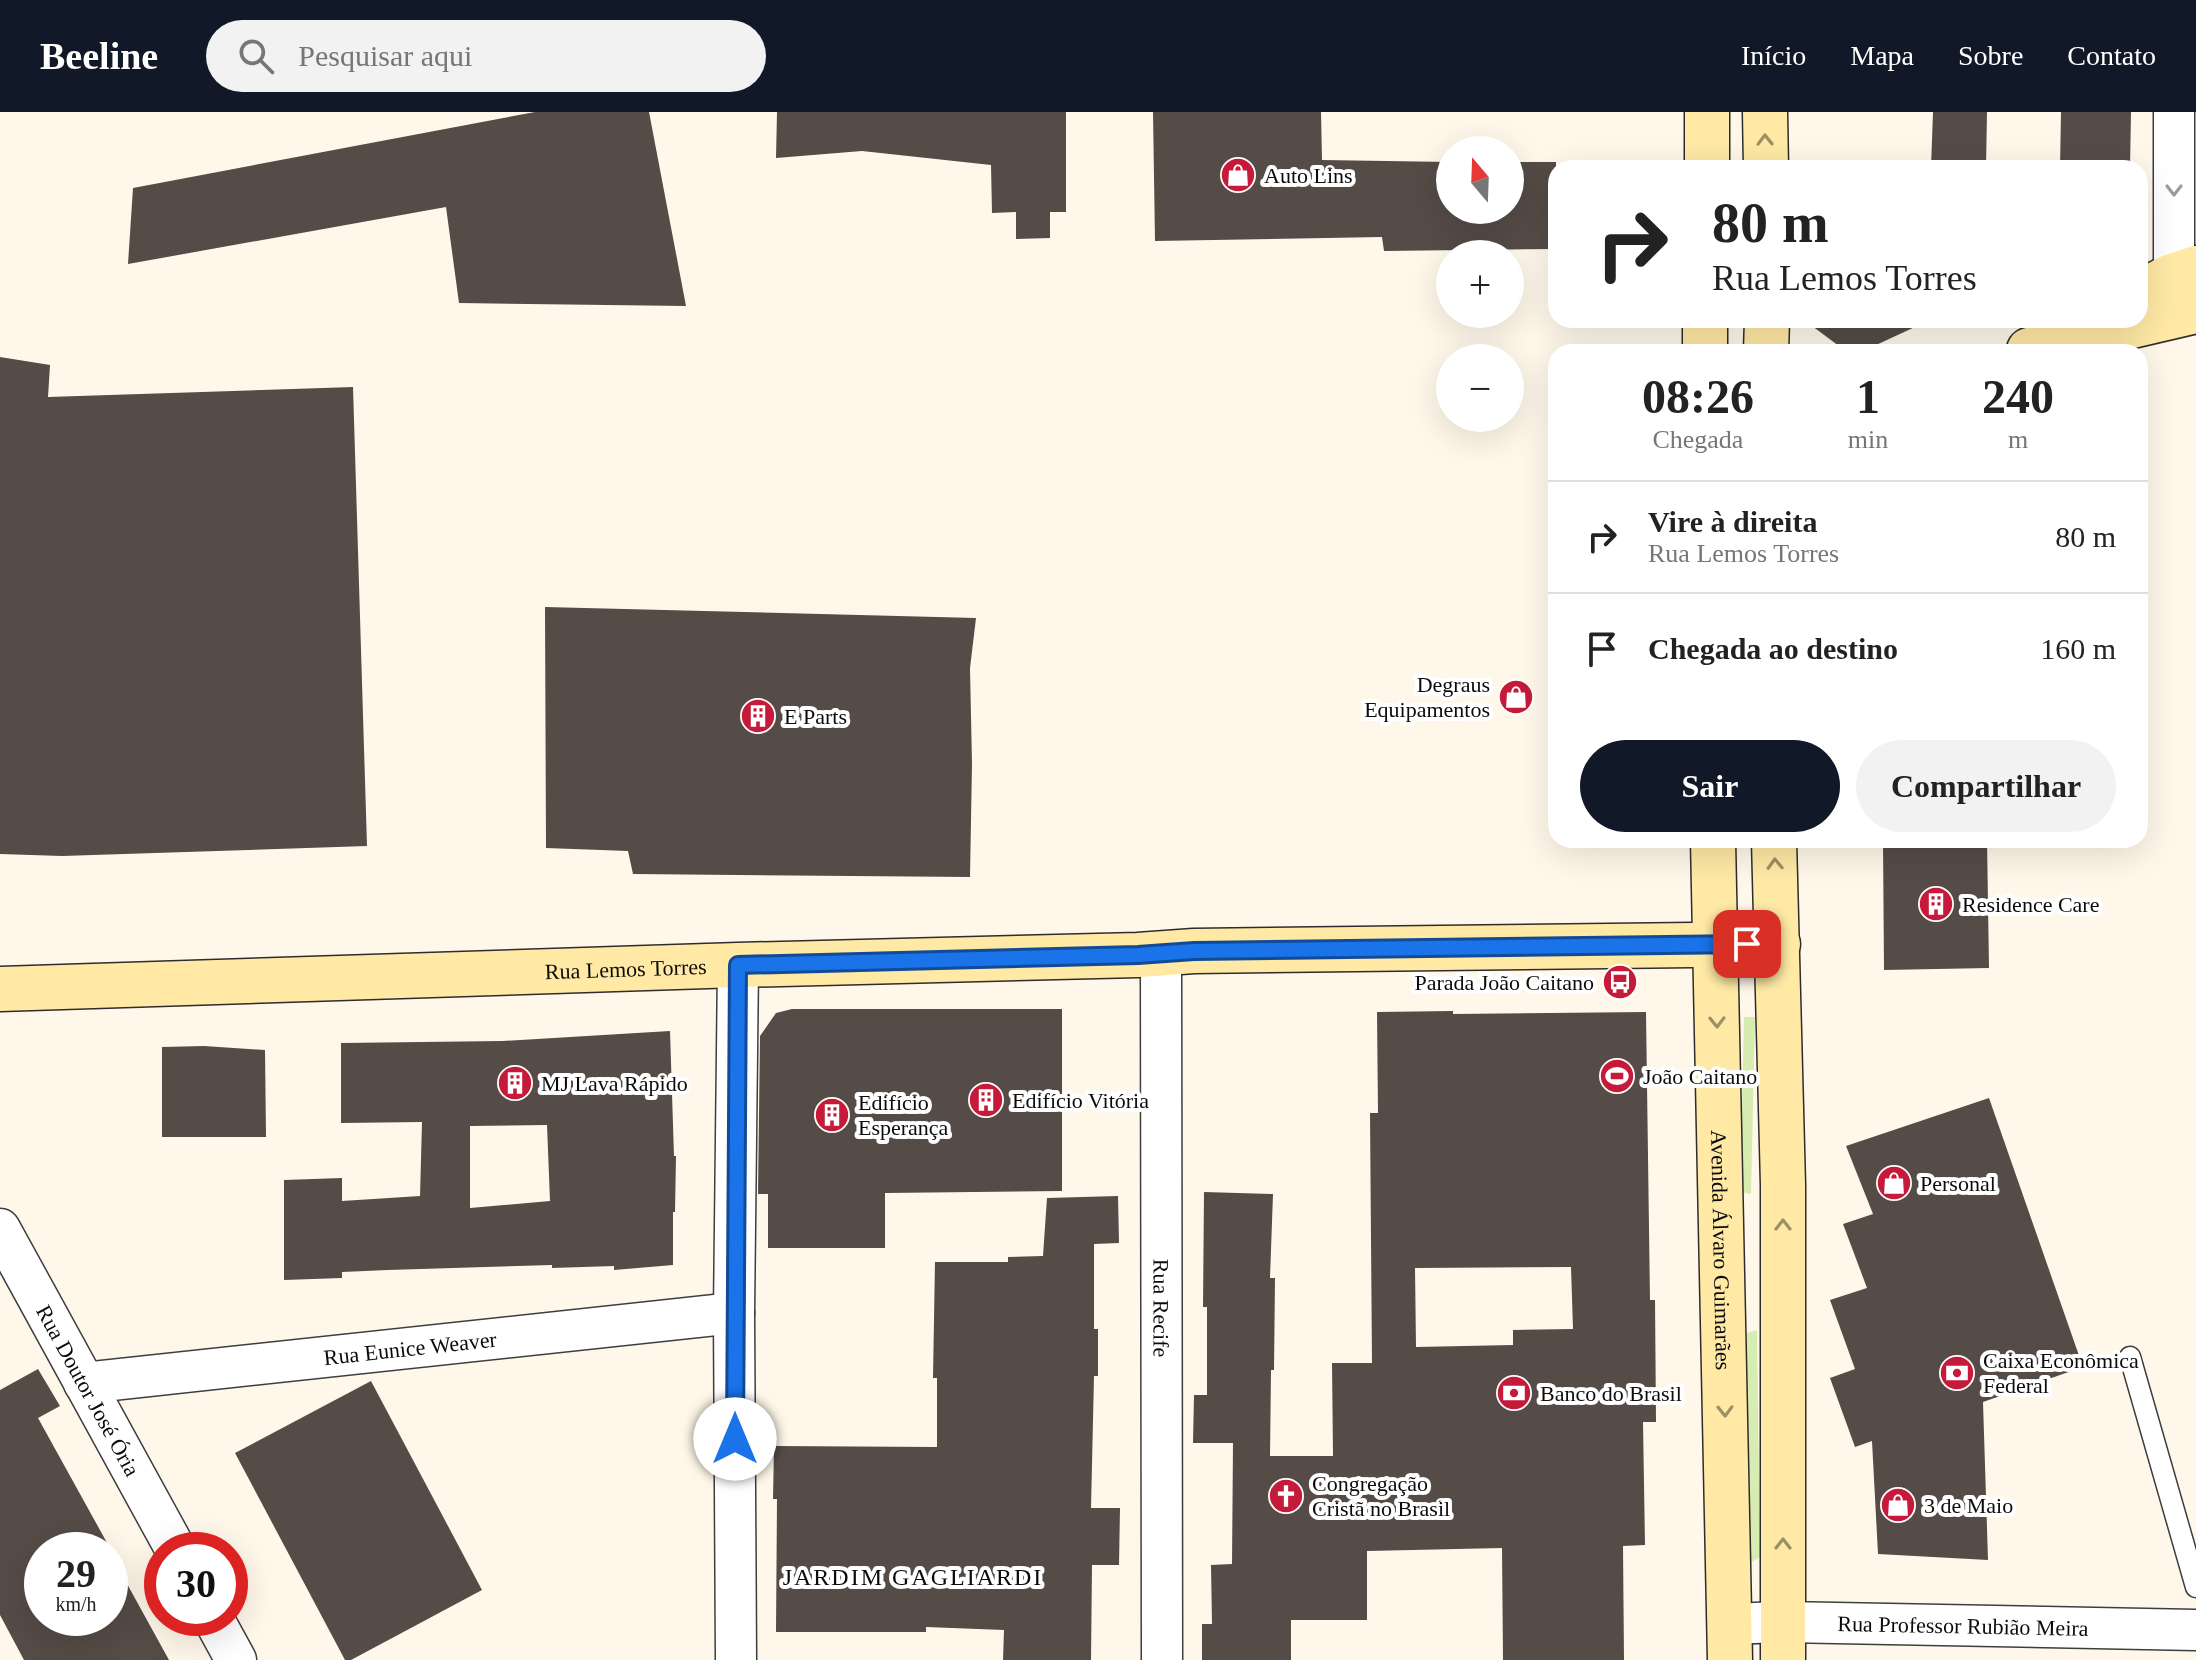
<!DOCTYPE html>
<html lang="pt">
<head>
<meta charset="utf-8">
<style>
  body { margin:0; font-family:Georgia,serif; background:#f2f2f2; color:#222; height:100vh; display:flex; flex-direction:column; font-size:30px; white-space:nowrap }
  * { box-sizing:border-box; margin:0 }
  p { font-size:26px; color:#767676 }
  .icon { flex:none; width:44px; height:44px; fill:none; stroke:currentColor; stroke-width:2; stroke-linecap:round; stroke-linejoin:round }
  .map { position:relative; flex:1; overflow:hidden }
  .sheet { position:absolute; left:1548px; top:232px; width:600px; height:504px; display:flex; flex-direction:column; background:#fff; border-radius:24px; box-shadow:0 8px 32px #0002 }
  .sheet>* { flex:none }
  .top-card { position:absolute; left:1548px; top:48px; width:600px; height:168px; border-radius:24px; box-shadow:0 8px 32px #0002; background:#fff; color:#222; overflow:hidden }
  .needle { width:52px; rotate:341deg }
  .controls { position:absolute; left:1436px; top:24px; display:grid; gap:16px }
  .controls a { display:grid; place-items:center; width:88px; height:88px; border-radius:50%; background:#fff; box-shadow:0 8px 32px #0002; font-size:40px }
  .speed { position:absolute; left:24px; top:1420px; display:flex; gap:16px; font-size:40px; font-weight:700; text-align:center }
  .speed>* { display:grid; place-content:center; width:104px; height:104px; border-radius:50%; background:#fff; box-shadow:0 8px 32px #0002; line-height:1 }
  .speed small { font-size:20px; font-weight:400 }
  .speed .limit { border:12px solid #d22; background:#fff; color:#111 }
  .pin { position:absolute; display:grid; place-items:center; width:68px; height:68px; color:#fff; margin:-34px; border-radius:16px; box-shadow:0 4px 12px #0006 }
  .me { position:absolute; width:88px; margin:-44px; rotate:0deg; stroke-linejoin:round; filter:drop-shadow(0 0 6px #0008) }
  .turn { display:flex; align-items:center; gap:28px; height:168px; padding:0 32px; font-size:36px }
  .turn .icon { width:104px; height:104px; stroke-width:2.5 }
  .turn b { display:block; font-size:56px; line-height:68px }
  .eta { display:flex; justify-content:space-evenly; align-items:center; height:136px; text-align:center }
  .eta b { font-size:48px; font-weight:700; line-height:56px }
  .button { display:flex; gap:16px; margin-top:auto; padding:16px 32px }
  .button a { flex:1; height:92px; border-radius:48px; background:#111827; color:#fff; font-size:32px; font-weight:700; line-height:92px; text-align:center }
  .button a+a { background:#f2f2f2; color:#222 }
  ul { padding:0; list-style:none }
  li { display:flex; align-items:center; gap:24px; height:112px; padding:0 32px; border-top:2px solid #e0e0e0 }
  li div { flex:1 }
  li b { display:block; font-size:30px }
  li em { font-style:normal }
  header { display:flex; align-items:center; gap:48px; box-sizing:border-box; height:112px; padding:0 40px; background:#111827; color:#fff }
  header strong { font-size:38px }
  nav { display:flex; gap:44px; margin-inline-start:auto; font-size:28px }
  .search { width:560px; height:72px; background:#f2f2f2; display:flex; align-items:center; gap:20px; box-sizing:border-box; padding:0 28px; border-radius:44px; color:#767676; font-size:30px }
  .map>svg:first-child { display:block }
</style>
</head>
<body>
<header>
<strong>Beeline</strong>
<div class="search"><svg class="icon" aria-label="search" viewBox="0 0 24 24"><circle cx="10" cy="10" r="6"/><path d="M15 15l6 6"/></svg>Pesquisar aqui</div>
<nav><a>Início</a><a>Mapa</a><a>Sobre</a><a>Contato</a></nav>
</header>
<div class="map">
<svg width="2196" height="1548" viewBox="0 0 2196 1548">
  <rect width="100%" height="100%" fill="#fff8ea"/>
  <g fill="#d7ecb1">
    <path d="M1744,905H1755L1751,1082L1740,1080Z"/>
    <path d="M1757,1218L1760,1445L1750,1451L1746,1221Z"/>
  </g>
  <g fill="#554b47" fill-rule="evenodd">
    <path d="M535,0H649L686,194L459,191L446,95L128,152L133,76Z"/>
    <path d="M777,0H1066V100H1050V126L1016,127V100L992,101L991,53L862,39L776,46Z"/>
    <path d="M1153,0H1321L1322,48L1450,50V98H1510V50H1556V137L1384,139L1382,125L1155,129Z"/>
    <path d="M1933,0H1987L1986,56H1931Z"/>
    <path d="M2061,0H2131L2130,56H2060Z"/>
    <path d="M1804,208H1930L1861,240H1847Z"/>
    <path d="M0,245L50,253L48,285L353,275L367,734L62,744L0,742Z"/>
    <path d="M545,495L976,506L970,556L972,652L970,765L633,762L628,739L546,736Z"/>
    <path d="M1883,728H1987L1989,856L1884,858Z"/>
    <path d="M792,897H1062V1079L885,1081V1136H768V1082H758L760,924L776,901Z"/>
    <path d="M1453,899V902L1646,900L1650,1188H1655L1656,1310H1643L1645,1433L1623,1434L1624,1548H1503L1502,1436L1367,1439V1508H1291V1548H1202V1512H1212L1211,1453L1232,1452L1233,1331H1193L1194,1283H1207V1195H1203L1204,1080L1273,1082L1270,1166H1275L1274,1258H1271L1270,1344H1333L1332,1251H1372L1370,1001H1378L1377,900ZM1571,1155L1573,1217L1513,1218V1233L1416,1235L1415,1156Z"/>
    <path d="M670,919L674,1044H676L675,1100H673V1153L614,1158V1154L552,1156V1153L388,1158L342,1160V1166L284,1168V1068L342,1066V1089L420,1084L422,1010L341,1011V931L503,929ZM547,1013L550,1089L470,1096V1014Z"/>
    <path d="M204,934L265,938L266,1025H162V935Z"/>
    <path d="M1989,986L2083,1255L1983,1290L1988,1448L1878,1442L1872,1329L1855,1335L1830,1266L1855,1257L1830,1188L1867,1176L1843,1112L1873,1102L1846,1034Z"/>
    <path d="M1118,1084L1119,1131L1094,1132V1217H1098V1264H1094L1091,1396H1120L1119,1453H1092L1091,1548H1003L1004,1518L926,1515V1520H776L777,1387H773L774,1334L937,1335V1266H933L935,1150H1008V1145L1043,1144L1047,1086Z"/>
    <path d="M38,1257L60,1294L38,1306L111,1438H42V1506H110V1441L169,1548H24L0,1503V1278Z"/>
    <path d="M371,1269L482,1478L351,1548H345L235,1341Z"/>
  </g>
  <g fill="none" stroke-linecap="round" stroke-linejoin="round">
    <g stroke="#3e3e3e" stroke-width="23">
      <path id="lane" d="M2130,1245L2196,1475"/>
    </g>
    <g stroke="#3e3e3e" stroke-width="43">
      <g id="street">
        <path d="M2174,164V0"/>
        <path id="s1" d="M1161,842L1162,1548"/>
        <path id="s2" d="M0,1117L176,1438"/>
        <path id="s3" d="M84,1271L734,1201"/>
        <path d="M213,1506L236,1548"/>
        <path id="s4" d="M1729,1512L1783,1510L2196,1518"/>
        <path d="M736,1548L734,1201L738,853"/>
      </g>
    </g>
    <g stroke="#2d2d2d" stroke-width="47">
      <g id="secondary">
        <path d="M1765,0L1766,56"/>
        <path d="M1707,56V0"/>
        <path d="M2140,181L2169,165L2196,156"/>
        <path d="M2029,238L2196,199"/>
        <path d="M1705,240V208"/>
        <path d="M1766,240L1767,208"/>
        <path id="s5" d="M1713,728L1730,1548"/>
        <path d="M1774,728L1783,1073V1548"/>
        <path id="s6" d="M0,877L738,853L1138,843L1194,839L1778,832"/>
      </g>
    </g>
    <use href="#lane" stroke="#fff" stroke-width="20"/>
    <use href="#street" stroke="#fff" stroke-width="40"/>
    <use href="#secondary" stroke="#ffe9a5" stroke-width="44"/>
  </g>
  <defs><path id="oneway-chevron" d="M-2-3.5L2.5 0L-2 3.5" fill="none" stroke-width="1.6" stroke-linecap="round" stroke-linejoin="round" transform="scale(2)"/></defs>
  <g stroke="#9d9067">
    <use href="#oneway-chevron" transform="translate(1765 28) rotate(-91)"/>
    <use href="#oneway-chevron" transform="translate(1775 752) rotate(-92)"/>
    <use href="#oneway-chevron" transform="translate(1717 910) rotate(89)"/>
    <use href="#oneway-chevron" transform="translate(1783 1113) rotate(-90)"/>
    <use href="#oneway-chevron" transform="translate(1725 1299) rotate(89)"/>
    <use href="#oneway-chevron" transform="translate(1783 1432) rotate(-90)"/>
  </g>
  <use stroke="#9d9d9d" href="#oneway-chevron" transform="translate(2174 78) rotate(90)"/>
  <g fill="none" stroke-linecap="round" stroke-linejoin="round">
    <g stroke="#114b97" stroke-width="20">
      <path id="route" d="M735,1327L738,853L1138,843L1194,839L1747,832"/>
    </g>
    <use href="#route" stroke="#1a73e8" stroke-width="14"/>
  </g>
  <defs>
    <g id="shop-disc" transform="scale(1.8)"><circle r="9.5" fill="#c51a39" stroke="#fff"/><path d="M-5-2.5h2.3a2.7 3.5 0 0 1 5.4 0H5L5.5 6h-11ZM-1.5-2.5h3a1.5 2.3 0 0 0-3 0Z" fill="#fff"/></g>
    <g id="building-disc" transform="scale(1.8)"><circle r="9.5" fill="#c51a39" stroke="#fff"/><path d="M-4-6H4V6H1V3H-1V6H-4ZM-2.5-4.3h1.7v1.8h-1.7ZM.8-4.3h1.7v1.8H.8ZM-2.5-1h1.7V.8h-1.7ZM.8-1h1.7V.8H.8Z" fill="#fff"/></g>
    <g id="bus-disc" transform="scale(1.8)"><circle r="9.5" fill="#c51a39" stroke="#fff"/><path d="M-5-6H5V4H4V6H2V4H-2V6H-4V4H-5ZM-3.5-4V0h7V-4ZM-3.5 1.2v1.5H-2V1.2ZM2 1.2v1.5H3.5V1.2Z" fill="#fff"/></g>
    <g id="stadium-disc" transform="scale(1.8)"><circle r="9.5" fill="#c51a39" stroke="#fff"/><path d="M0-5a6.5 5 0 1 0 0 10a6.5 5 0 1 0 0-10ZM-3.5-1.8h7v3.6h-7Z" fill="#fff"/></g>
    <g id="bank-disc" transform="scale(1.8)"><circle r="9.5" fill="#c51a39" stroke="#fff"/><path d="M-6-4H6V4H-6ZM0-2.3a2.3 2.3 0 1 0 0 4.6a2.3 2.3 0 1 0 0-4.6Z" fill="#fff"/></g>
    <g id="church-disc" transform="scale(1.8)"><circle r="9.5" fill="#c51a39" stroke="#fff"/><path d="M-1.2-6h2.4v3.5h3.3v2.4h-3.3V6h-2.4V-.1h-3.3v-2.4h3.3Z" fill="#fff"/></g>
  </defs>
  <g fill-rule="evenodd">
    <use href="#shop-disc" x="1238" y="63"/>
    <use href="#shop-disc" x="1516" y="585"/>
    <use href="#building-disc" x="758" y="604"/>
    <use href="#building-disc" x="1936" y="792"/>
    <use href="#bus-disc" x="1620" y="870"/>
    <use href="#stadium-disc" x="1617" y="964"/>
    <use href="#building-disc" x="515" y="971"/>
    <use href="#building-disc" x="986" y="988"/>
    <use href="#building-disc" x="832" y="1003"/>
    <use href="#shop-disc" x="1894" y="1071"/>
    <use href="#bank-disc" x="1957" y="1261"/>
    <use href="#bank-disc" x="1514" y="1281"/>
    <use href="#church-disc" x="1286" y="1384"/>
    <use href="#shop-disc" x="1898" y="1393"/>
  </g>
  <g text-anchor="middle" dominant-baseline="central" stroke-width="8" stroke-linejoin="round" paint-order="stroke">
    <g font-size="22" fill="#0b0b0b" stroke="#fff" text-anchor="start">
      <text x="1264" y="63">Auto Lins</text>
      <text x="1490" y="572" text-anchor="end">Degraus<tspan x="1490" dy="25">Equipamentos</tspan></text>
      <text x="784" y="604">E Parts</text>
      <text x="1962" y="792">Residence Care</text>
      <text x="1594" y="870" text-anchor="end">Parada João Caitano</text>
      <text x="1643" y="964">João Caitano</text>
      <text x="541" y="971">MJ Lava Rápido</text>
      <text x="1012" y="988">Edifício Vitória</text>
      <text x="858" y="990">Edifício<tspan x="858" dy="25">Esperança</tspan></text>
      <text x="1920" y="1071">Personal</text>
      <text x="1983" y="1248">Caixa Econômica<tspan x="1983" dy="25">Federal</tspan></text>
      <text x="1540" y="1281">Banco do Brasil</text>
      <text x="1312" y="1371">Congregação<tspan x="1312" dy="25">Cristã no Brasil</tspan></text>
      <text x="1924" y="1393">3 de Maio</text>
    </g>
    <g font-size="22" fill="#0b0b0b" stroke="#fff">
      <text stroke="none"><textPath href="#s6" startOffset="626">Rua Lemos Torres</textPath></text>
      <text stroke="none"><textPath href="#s5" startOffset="410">Avenida Álvaro Guimarães</textPath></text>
      <text stroke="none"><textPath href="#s1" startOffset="354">Rua Recife</textPath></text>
      <text stroke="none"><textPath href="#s3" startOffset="328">Rua Eunice Weaver</textPath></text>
      <text stroke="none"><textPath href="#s2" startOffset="184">Rua Doutor José Ória</textPath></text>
      <text stroke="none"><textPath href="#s4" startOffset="234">Rua Professor Rubião Meira</textPath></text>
    </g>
    <g font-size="24" letter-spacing="2" fill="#0b0b0b" stroke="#fff">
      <text x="913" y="1465">JARDIM GAGLIARDI</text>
    </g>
  </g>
</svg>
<div class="controls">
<a><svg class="needle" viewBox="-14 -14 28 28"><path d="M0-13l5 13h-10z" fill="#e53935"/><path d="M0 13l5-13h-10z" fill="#767676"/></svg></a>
<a>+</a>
<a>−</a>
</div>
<div class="speed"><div>29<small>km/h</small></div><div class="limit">30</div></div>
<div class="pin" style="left:1747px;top:832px;background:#d93025"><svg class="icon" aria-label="arrive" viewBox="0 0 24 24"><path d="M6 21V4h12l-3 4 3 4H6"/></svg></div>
<svg class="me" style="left:735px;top:1327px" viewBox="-20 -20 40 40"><circle r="19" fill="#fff"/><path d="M0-13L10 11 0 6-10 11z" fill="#1a73e8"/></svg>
<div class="top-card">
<div class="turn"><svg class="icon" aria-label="right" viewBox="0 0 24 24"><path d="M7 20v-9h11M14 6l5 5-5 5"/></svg><div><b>80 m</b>Rua Lemos Torres</div></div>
</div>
<section class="sheet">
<div class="eta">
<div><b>08:26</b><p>Chegada</p></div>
<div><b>1</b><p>min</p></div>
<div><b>240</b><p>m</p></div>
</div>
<ul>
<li><svg class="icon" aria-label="right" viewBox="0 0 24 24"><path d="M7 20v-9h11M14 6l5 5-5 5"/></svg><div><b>Vire à direita</b><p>Rua Lemos Torres</p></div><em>80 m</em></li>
<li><svg class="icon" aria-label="arrive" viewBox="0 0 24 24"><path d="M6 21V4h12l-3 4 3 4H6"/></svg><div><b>Chegada ao destino</b></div><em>160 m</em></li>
</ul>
<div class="button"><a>Sair</a><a>Compartilhar</a></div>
</section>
</div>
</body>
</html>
